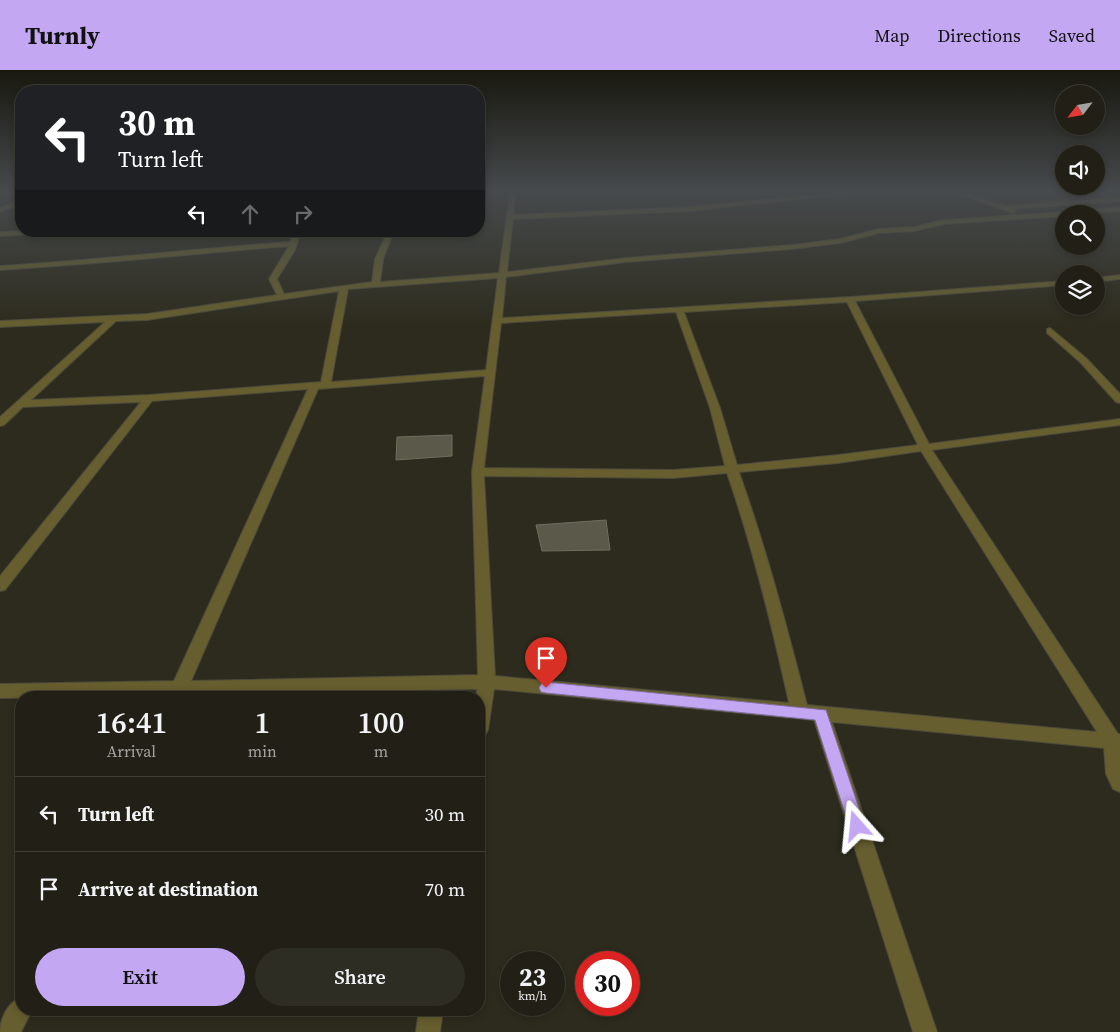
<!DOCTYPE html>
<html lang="en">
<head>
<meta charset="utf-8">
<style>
  body { margin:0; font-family:"Source Serif 4",serif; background:#2e2d23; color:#f1f3f6; height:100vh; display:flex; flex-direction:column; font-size:19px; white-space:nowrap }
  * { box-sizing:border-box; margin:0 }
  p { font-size:16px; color:#a2a3a1 }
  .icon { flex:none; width:28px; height:28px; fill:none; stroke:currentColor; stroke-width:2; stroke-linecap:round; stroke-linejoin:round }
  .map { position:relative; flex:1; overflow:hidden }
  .sheet { position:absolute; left:15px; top:621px; width:470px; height:325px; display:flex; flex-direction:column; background:#222016; border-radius:20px; box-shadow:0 2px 8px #0003,0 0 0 1px #3f3e35 }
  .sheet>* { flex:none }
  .banner { position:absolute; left:15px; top:15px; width:470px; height:152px; border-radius:20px; box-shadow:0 2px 8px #0003,0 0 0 1px #3f3e35; background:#202124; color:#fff; overflow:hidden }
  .needle { width:32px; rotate:239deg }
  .controls { position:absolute; left:1055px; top:15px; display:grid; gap:10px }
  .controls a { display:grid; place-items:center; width:50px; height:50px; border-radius:50%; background:#222016; box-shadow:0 2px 8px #0003,0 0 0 1px #3f3e35; font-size:25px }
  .speed { position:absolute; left:500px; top:881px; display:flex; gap:10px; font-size:25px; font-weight:700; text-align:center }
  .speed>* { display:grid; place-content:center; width:65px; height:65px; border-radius:50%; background:#222016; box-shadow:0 2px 8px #0003,0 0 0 1px #3f3e35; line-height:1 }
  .speed small { font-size:12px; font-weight:400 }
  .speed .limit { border:8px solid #d22; background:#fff; color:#111 }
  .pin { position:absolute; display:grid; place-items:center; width:42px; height:42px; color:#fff; margin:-51px -21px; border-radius:50% 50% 50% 0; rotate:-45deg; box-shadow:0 0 5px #0007 }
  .pin .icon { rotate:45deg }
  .me { position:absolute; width:55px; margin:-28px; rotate:342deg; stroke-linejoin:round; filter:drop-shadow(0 0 4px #0008) }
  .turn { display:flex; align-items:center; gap:18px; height:105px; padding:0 20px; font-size:22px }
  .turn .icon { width:65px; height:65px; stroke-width:2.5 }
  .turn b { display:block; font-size:35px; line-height:42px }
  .lanes { display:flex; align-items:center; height:48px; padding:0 20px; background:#0003; justify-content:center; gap:25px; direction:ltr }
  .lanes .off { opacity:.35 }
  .eta { display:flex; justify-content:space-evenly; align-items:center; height:85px; text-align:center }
  .eta b { font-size:30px; font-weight:600; line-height:35px }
  .primary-button { display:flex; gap:10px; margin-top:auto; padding:10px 20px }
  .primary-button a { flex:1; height:58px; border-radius:30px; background:#c3a7f2; color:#111; font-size:20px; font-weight:600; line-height:58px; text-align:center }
  .primary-button a+a { background:#2e2d23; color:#f1f3f6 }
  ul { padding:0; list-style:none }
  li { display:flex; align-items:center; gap:15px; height:75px; padding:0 20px; border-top:1px solid #3f3e35 }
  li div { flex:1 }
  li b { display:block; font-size:19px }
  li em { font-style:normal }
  header { display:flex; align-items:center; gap:30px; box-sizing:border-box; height:70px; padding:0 25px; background:#c3a7f2; color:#111 }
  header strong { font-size:24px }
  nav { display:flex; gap:28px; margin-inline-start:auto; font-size:18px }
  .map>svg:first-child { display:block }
</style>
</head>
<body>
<header>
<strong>Turnly</strong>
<nav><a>Map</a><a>Directions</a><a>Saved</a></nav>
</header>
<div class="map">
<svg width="1120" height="962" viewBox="0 0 1120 962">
  <rect width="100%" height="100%" fill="#2d2b1d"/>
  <g fill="#5b5949" stroke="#706e5d">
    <path d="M452,365V386L396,390L397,367Z"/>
    <path d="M606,450L610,480L542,481L536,455Z"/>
  </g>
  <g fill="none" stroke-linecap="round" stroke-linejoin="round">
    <g stroke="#4b493c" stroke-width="2">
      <g id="minor">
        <path d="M510,122H516L513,145L689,137L843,122H866L689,141L513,149L507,202L626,188L792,175L840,169L879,159L914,157L944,150L1064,142L1067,144H1064V146L944,154L914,161L879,163L840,173L792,179L626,192L506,207L502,248L850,227L1064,211V215L855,231L929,374L1120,349V355L932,380L1118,664H1120V722L1113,719L1106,704L1104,678L832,652L937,962H913L814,650L494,619L488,660L485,665L479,668V628H476L477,619L185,624L184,628H167L168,625L0,628V614L174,611L308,319L152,331L5,520L0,521V506L141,332L23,337L4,355L0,356V347L105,252L0,257V251L147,244L277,225L269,209L289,176C192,184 96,194 0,200V196C97,190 193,179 290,172L295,161H301L295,180L277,209L284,224L372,212L375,189L388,161H394L383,189L380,212L499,203ZM498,208L486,300L331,312L348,219ZM339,221L321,312L149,325L31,330L116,251L147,250ZM847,232L918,375L838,385L737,395L720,338L684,242ZM676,242L710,338L725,396L673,400L484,398L501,253ZM485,306L472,402L478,605L191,611L318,319ZM921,381L1097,662L807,635C787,557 766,478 739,402L838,393ZM727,403C753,478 772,556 789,633L495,606L484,406L673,408Z"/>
        <path d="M953,122H962L1005,136L1120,127V131L1014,139L1016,141L1013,143Z"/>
        <path d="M21,130V134L0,142V138Z"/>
        <path d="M1120,137V141L1067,144L1070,142Z"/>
        <path d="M21,161H61L58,163L0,166V162Z"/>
        <path d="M1120,205V209L1096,212V208Z"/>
        <path d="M1050,258L1086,288L1120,324V333L1116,332L1080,292L1047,263V259Z"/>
        <path d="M21,927V940H32L21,962H0C0,948 8,933 21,927Z"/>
        <path d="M419,940H443L440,962H416Z"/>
      </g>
    </g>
    <use href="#minor" fill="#665e2e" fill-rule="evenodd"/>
  </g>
  <linearGradient id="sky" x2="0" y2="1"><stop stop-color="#191810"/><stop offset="0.47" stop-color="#464a4c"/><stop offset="1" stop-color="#464a4c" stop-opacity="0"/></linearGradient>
  <rect width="1120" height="257" fill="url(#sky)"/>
  <path fill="#c3a7f2" stroke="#7f6d9d" d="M546,612L826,640L865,756L863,762L857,764L851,762L849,756L815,650L546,623L541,622L539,618L541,614Z"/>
</svg>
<div class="controls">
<a><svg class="needle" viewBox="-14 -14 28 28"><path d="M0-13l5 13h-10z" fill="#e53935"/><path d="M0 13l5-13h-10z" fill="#a2a3a1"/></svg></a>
<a><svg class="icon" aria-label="sound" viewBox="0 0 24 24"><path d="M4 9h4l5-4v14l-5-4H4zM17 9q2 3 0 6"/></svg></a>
<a><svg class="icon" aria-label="search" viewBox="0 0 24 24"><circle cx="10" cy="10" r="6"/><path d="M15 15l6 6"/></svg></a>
<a><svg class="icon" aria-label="layers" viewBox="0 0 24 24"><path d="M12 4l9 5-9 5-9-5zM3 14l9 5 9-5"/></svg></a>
</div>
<div class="speed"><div>23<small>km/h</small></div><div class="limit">30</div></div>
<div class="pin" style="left:546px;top:618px;background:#d93025"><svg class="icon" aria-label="arrive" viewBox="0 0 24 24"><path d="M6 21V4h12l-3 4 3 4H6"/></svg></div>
<svg class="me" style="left:857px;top:756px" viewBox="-20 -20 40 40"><path d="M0-17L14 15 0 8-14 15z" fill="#c3a7f2" stroke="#fff" stroke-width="4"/></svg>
<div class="banner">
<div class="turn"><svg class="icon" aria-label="left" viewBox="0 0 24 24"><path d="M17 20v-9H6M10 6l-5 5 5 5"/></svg><div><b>30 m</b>Turn left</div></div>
<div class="lanes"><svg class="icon" aria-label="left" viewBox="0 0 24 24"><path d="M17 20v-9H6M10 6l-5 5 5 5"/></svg><svg class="icon off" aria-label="ahead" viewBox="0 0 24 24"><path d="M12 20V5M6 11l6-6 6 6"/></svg><svg class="icon off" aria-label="right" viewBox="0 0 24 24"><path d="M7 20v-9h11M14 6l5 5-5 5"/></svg></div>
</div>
<section class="sheet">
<div class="eta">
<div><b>16:41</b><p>Arrival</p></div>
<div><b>1</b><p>min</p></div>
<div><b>100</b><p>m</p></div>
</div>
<ul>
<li><svg class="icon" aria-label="left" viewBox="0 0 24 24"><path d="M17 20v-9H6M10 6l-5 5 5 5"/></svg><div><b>Turn left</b></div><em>30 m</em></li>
<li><svg class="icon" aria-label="arrive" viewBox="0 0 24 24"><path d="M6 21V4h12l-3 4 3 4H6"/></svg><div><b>Arrive at destination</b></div><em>70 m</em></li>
</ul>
<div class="primary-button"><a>Exit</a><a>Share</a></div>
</section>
</div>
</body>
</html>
